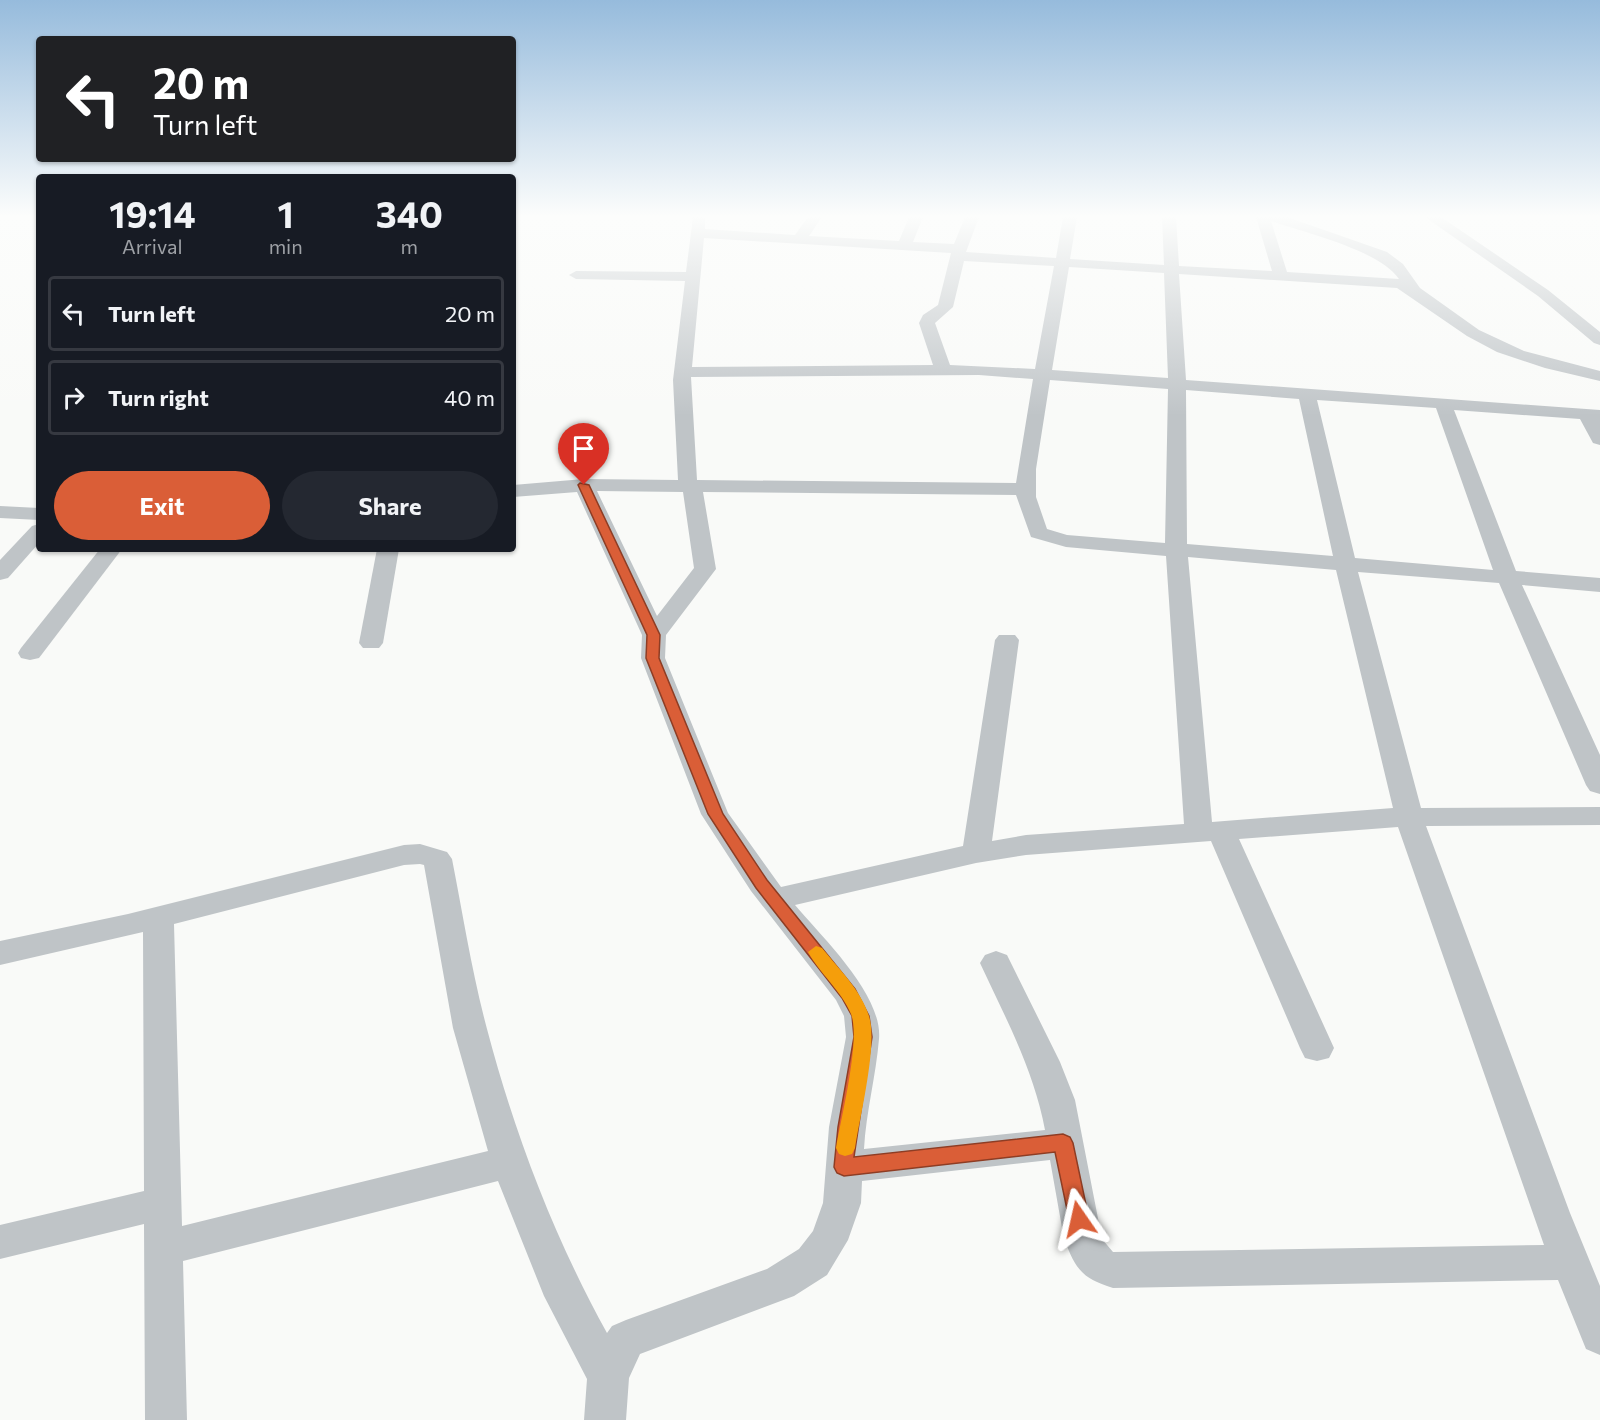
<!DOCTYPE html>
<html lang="en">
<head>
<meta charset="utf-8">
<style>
  body { margin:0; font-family:Commissioner,sans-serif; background:#242831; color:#f1f3f6; height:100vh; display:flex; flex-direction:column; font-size:22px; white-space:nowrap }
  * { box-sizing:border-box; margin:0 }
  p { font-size:20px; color:#9ea1a6 }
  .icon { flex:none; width:33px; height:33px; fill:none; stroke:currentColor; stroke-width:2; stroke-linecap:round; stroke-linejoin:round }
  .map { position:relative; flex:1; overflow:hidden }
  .panel { position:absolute; left:36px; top:174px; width:480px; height:378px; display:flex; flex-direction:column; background:#171b24; border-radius:6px; box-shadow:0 2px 4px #0004 }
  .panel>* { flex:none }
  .top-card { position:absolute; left:36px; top:36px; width:480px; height:126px; border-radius:6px; box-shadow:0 2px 4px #0004; background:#202124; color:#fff; overflow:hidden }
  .pin { position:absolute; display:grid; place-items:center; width:51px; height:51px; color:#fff; margin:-62px -26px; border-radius:50% 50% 50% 0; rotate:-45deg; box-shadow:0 0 6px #0007 }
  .pin .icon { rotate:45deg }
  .me { position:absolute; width:66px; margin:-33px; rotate:349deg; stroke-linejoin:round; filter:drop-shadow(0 0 4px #0008) }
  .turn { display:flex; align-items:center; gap:21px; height:126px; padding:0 18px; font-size:27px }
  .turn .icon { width:78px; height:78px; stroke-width:2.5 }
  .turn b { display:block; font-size:42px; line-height:51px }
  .eta { display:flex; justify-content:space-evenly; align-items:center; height:102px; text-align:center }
  .eta b { font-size:36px; font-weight:700; line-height:42px }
  .primary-button { display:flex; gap:12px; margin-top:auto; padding:12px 18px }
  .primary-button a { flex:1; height:69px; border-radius:36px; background:#da5e37; color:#fff; font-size:24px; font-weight:700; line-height:69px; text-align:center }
  .primary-button a+a { background:#242831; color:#f1f3f6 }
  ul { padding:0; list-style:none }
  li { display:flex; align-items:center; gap:18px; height:75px; margin:0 12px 9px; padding:0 6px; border:3px solid #363941; border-radius:6px }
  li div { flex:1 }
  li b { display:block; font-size:22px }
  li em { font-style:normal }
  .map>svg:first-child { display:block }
</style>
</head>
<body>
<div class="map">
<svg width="1600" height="1420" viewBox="0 0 1600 1420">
  <rect width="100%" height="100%" fill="#f9faf8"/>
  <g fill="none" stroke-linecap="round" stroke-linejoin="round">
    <g fill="#bfc4c7" fill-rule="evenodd">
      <path d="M693,217H705V229L795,235L808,217H822L809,236L899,241L909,217H923L913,242L954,244L965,217H979L966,252L1056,258L1063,217H1077L1070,259L1164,265L1162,217H1176L1179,266L1272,271L1256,217H1287L1387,252L1403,264L1420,288L1479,330L1524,351L1600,371V381L1545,368L1497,352L1467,336L1397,288L1179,274L1186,380L1600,410V445L1593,443L1580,419L1454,410L1516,571L1600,578V592L1522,585L1600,755V794L1590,791L1586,785L1499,583L1358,572L1421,808L1600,807V825L1426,826L1570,1213L1600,1286V1355L1586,1349L1558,1280L1113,1288C1081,1278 1076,1269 1064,1239L1050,1160L862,1181L861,1203L848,1240L827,1275L794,1296L640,1354L629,1378L626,1420H584L587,1379L544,1296L498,1181L183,1261L187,1420H145L144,1224L0,1259V1225L144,1191L143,932L0,965V941L128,914L404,845L420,844L447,852L452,859C463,915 472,973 487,1029C515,1135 554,1237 607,1333L612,1326L626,1320L767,1269L799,1249L813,1231L823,1203L829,1127L846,1037L844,1016L836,1000L751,891L701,814L641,658L642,635L577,492L513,497V485L584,479L678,480L673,380L685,281L576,279L569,275L576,271L686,272ZM1271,221C1306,233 1379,250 1399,279L1287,272ZM704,238L951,253L938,305L923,315L919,323L933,365L692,367ZM964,261L1054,266L1035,369L950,365L935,323L953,307ZM1069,267L1164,273L1168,378L1052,370ZM979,375L1033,379L1016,483L697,480L691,377ZM1050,380L1168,389L1165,543L1067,535L1047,529L1036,497V469ZM1186,390L1299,399L1333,556L1187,544ZM1317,400L1436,408L1493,570L1355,558ZM597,491L683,492L694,568L657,616ZM703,492L1016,495L1031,537L1066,547L1166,556L1184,824L1026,835L992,841L1019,640L1015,635H999L995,640L963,846L781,887L728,813L665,658L666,635L716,569ZM1188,557L1336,570L1393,808L1212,822ZM1398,827L1544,1245L1113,1252L1102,1239L1075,1100L1060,1062L1007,955L996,951L985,955L980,963C1005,1017 1034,1070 1045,1130L864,1149C866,1112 876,1076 879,1039C883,995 822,937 795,905L976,863L1026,855L1211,841L1300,1048L1305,1058L1317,1061L1329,1058L1334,1048L1239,839ZM420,864L424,865L453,1028L488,1151L182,1226L174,924L404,865Z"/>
      <path d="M1425,217H1441L1548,290L1600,332V345L1594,343L1538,296Z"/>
      <path d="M0,506L39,508V520L0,518Z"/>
      <path d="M39,524V543L8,578L0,580V560L32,526Z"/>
      <path d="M100,549H122L39,658L30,660L21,658L18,653L21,648Z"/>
      <path d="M377,549H399L383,643L379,648H363L359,643Z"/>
    </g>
  </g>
  <linearGradient id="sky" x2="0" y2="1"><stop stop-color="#96bbdc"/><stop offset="0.52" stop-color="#fcfdfc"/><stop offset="1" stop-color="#fcfdfc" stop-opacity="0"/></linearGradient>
  <rect width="1600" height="416" fill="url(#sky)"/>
  <path fill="#da5e37" stroke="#8e3d24" stroke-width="1.5" d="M580,483L589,485L660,635L659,658L723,814L767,880L855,989L869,1016L872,1037L854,1157L1063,1134L1070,1137L1073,1143L1089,1219L1086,1226L1079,1228L1072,1226L1069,1219L1055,1152L844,1176L837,1173L834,1167L838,1127L854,1037L852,1016L842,998L756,888L708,814L646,658L647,635L578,485Z"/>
  <path fill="#f59e0b" d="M816,946L822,948C838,968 861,990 869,1016C878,1044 860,1116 855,1148L852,1154L845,1156L839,1154L836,1148C841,1118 861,1039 851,1014C841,990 820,974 808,952Z"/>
</svg>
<div class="pin" style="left:584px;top:485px;background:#d93025"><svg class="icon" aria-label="arrive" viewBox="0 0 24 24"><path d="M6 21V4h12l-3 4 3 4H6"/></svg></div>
<svg class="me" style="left:1079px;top:1219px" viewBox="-20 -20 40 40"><path d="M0-17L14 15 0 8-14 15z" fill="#da5e37" stroke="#fff" stroke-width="4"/></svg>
<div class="top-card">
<div class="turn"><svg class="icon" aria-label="left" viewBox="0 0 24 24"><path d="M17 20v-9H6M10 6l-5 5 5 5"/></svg><div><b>20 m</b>Turn left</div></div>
</div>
<section class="panel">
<div class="eta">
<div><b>19:14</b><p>Arrival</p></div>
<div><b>1</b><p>min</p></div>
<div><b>340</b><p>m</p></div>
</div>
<ul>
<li><svg class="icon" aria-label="left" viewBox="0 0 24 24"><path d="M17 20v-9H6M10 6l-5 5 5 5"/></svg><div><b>Turn left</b></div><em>20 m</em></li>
<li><svg class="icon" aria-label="right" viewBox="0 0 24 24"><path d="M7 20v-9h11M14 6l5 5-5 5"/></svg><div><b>Turn right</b></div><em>40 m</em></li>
</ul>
<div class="primary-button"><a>Exit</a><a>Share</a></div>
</section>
</div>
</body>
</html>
